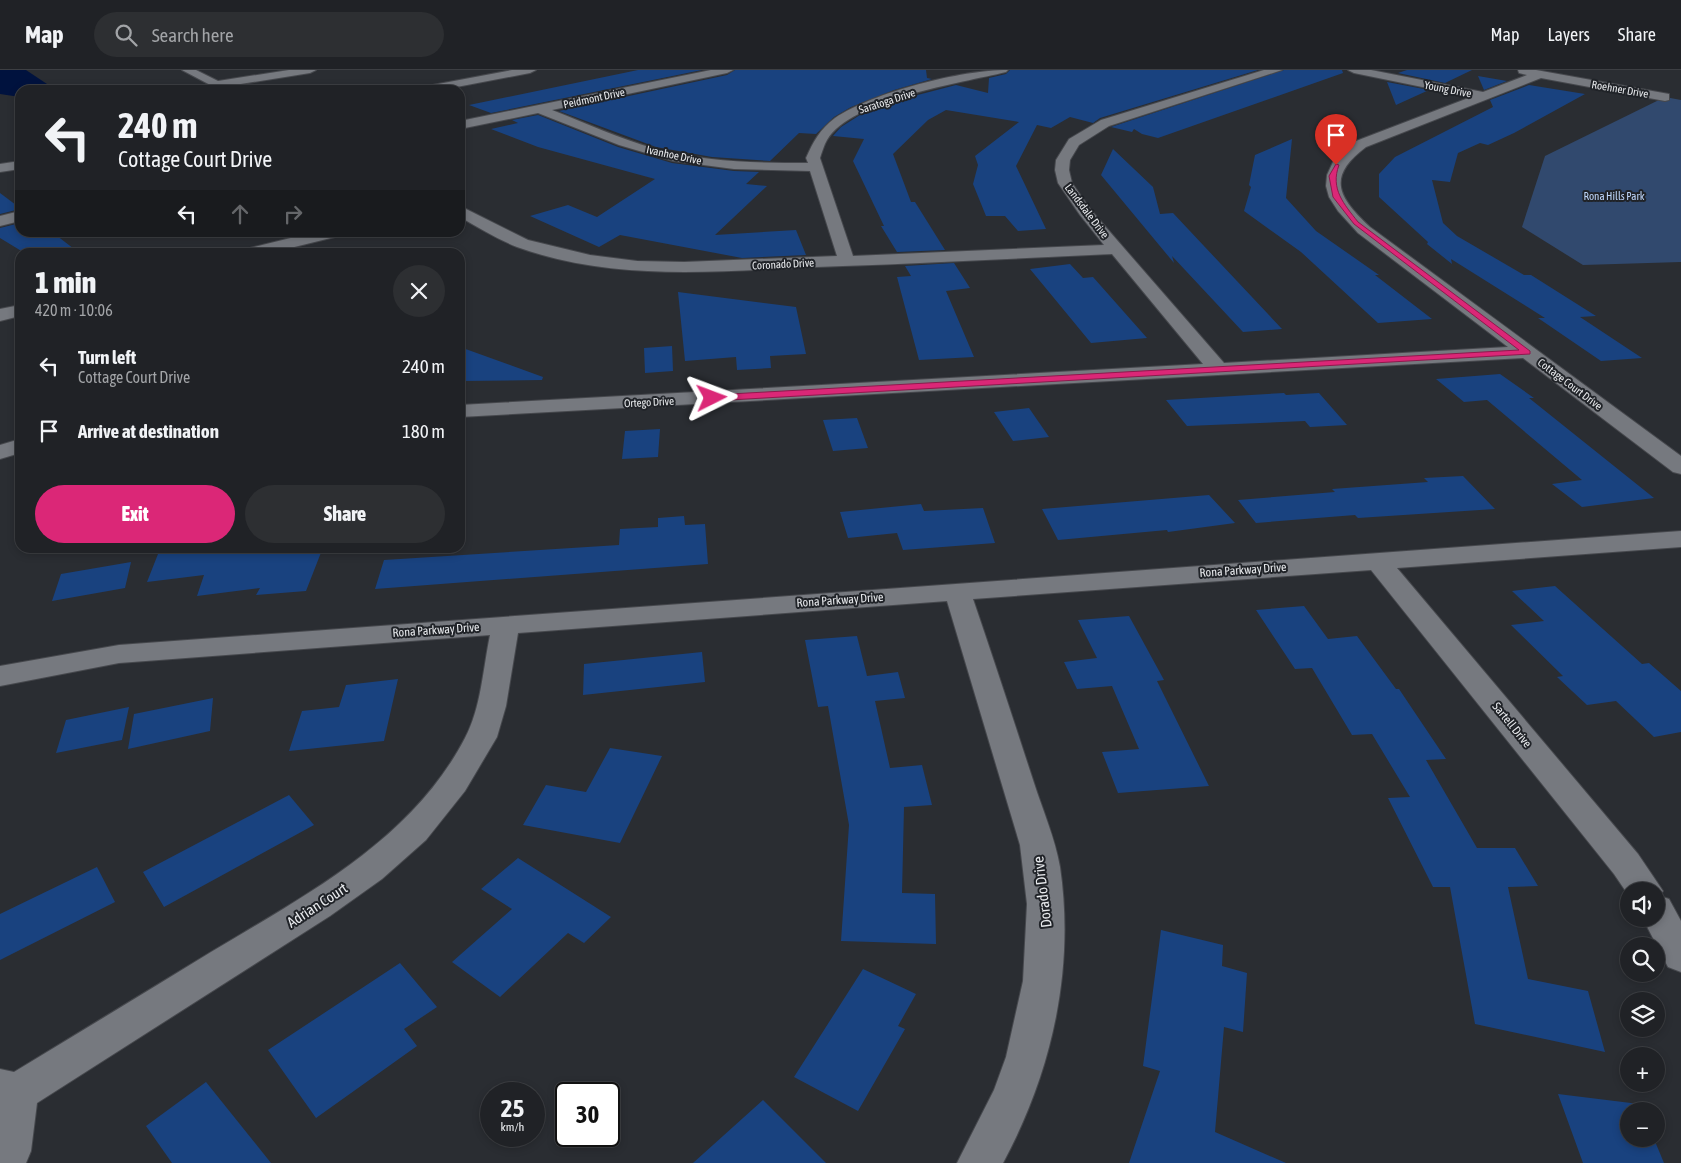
<!DOCTYPE html>
<html lang="en">
<head>
<meta charset="utf-8">
<style>
  body { margin:0; font-family:"Asap Condensed",sans-serif; background:#2d2f32; color:#f1f3f6; height:100vh; display:flex; flex-direction:column; font-size:19px; white-space:nowrap }
  * { box-sizing:border-box; margin:0 }
  p { font-size:16px; color:#a2a4a7 }
  .icon { flex:none; width:28px; height:28px; fill:none; stroke:currentColor; stroke-width:2; stroke-linecap:round; stroke-linejoin:round }
  .map { position:relative; flex:1; overflow:hidden }
  .drawer { position:absolute; left:15px; top:178px; width:450px; height:305px; display:flex; flex-direction:column; background:#202226; border-radius:15px; box-shadow:0 2px 8px #0003,0 0 0 1px #3d3f43 }
  .drawer>* { flex:none }
  .guide { position:absolute; left:15px; top:15px; width:450px; height:152px; border-radius:15px; box-shadow:0 2px 8px #0003,0 0 0 1px #3d3f43; background:#202226; color:#f1f3f6; overflow:hidden }
  .tools { position:absolute; left:1620px; top:812px; display:grid; gap:10px }
  .tools a { display:grid; place-items:center; width:45px; height:45px; border-radius:50%; background:#202226; box-shadow:0 2px 8px #0003,0 0 0 1px #3d3f43; font-size:25px }
  .speed { position:absolute; left:480px; top:1012px; display:flex; gap:10px; font-size:25px; font-weight:700; text-align:center }
  .speed>* { display:grid; place-content:center; width:65px; height:65px; border-radius:50%; background:#202226; box-shadow:0 2px 8px #0003,0 0 0 1px #3d3f43; line-height:1 }
  .speed small { font-size:12px; font-weight:400 }
  .speed .limit { border:2px solid #111; border-radius:8px; background:#fff; color:#111 }
  .pin { position:absolute; display:grid; place-items:center; width:42px; height:42px; color:#fff; margin:-51px -21px; border-radius:50% 50% 50% 0; rotate:-45deg; box-shadow:0 0 5px #0007 }
  .pin .icon { rotate:45deg }
  .me { position:absolute; width:55px; margin:-28px; rotate:87deg; stroke-linejoin:round; filter:drop-shadow(0 0 4px #0008) }
  .turn { display:flex; align-items:center; gap:18px; height:105px; padding:0 20px; font-size:22px }
  .turn .icon { width:65px; height:65px; stroke-width:2.5 }
  .turn b { display:block; font-size:35px; line-height:42px }
  .lanes { display:flex; align-items:center; height:48px; padding:0 20px; background:#0003; justify-content:center; gap:25px; direction:ltr }
  .lanes .off { opacity:.35 }
  .round { display:grid; place-items:center; flex:none; width:52px; height:52px; border-radius:26px; background:#2d2f32 }
  .headline { display:flex; align-items:center; justify-content:space-between; height:85px; padding:0 20px }
  h1 { font-size:30px; font-weight:800; line-height:38px }
  .primary-button { display:flex; gap:10px; margin-top:auto; padding:10px 20px }
  .primary-button a { flex:1; height:58px; border-radius:30px; background:#db2777; color:#fff; font-size:20px; font-weight:800; line-height:58px; text-align:center }
  .primary-button a+a { background:#2d2f32; color:#f1f3f6 }
  ul { padding:0; list-style:none }
  li { display:flex; align-items:center; gap:15px; height:65px; padding:0 20px }
  li div { flex:1 }
  li b { display:block; font-size:19px }
  li em { font-style:normal }
  header { display:flex; align-items:center; gap:30px; box-sizing:border-box; height:70px; padding:0 25px; background:#202226; border-bottom:1px solid #3d3f43 }
  header strong { font-size:24px }
  nav { display:flex; gap:28px; margin-inline-start:auto; font-size:18px }
  .search { width:350px; height:45px; background:#2d2f32; display:flex; align-items:center; gap:12px; box-sizing:border-box; padding:0 18px; border-radius:28px; color:#a2a4a7; font-size:19px }
  .map>svg:first-child { display:block }
</style>
</head>
<body>
<header>
<strong>Map</strong>
<div class="search"><svg class="icon" aria-label="search" viewBox="0 0 24 24"><circle cx="10" cy="10" r="6"/><path d="M15 15l6 6"/></svg>Search here</div>
<nav><a>Map</a><a>Layers</a><a>Share</a></nav>
</header>
<div class="map">
<svg width="1681" height="1093" viewBox="0 0 1681 1093">
  <rect width="100%" height="100%" fill="#2a2d32"/>
  <path fill="#31496e" d="M1665,27L1681,30V192L1583,195L1522,157L1545,86Z"/>
  <path fill="#00123e" d="M0,0H26L56,20H20V27L0,24Z"/>
  <g fill="#19427f">
    <path d="M638,0H702L491,43L469,35Z"/>
    <path d="M735,0H926L927,8L932,9L894,20L851,37L834,47L816,64L799,63L770,91L712,87L656,77L559,41L727,5Z"/>
    <path d="M1010,0H1258L1100,48L1093,53L1070,47L1051,58L1037,55L1016,96L1046,159L1018,161L1005,146H986L973,114L978,95L975,86L1019,52L946,40L928,50L893,84L911,132H915L945,180L897,182L881,156H884L853,91L864,69L833,66L841,57L860,45L910,27L956,15L988,23L989,8L1006,4Z"/>
    <path d="M1284,0H1342L1343,3L1158,68L1142,64L1134,59L1132,62L1111,57Z"/>
    <path d="M1407,0H1472L1445,13L1398,3Z"/>
    <path d="M1478,6L1507,11L1484,20Z"/>
    <path d="M1387,12L1429,20L1396,35Z"/>
    <path d="M1529,15L1585,24L1514,63L1488,75L1480,73L1458,83L1450,112L1432,110L1443,153L1457,166L1524,205H1531L1596,246L1580,247L1642,288L1601,291L1538,248H1545L1451,189L1452,194L1427,174L1428,172L1379,127V104L1395,87L1493,37L1490,30Z"/>
    <path d="M538,45L618,77L672,93L734,101L759,102L746,114L767,116L715,165L796,160L806,185L742,188L620,165L599,177L530,146L568,135L597,147L655,109L538,77L491,59L518,53L512,50Z"/>
    <path d="M1292,69L1286,128L1316,161L1379,205H1375L1432,249L1378,253L1301,182L1244,141L1251,117L1249,115L1255,85Z"/>
    <path d="M1113,79L1153,117L1160,144L1173,143L1282,259L1243,262L1172,186L1174,193L1101,105Z"/>
    <path d="M0,123L20,138V139L0,144Z"/>
    <path d="M20,153V162H52L78,182H23L0,168V158Z"/>
    <path d="M954,193L970,218L946,221L974,287L919,290L897,207L911,206L905,196Z"/>
    <path d="M1070,194L1083,208L1093,207L1147,268L1091,273L1030,199Z"/>
    <path d="M678,222L796,237L806,284L770,286L771,298L737,300L736,287L685,291Z"/>
    <path d="M672,276L673,301L645,303L644,278Z"/>
    <path d="M460,277L543,307L542,310L460,311Z"/>
    <path d="M1500,304L1534,328H1529L1654,428L1582,437L1552,414L1582,410L1487,330L1464,332L1436,309Z"/>
    <path d="M1284,323L1286,325L1319,323L1347,355L1310,357L1305,351L1187,356L1166,330Z"/>
    <path d="M1029,338L1049,367L1013,371L994,342Z"/>
    <path d="M857,348L868,378L833,381L823,350Z"/>
    <path d="M660,359L658,387L622,389L625,361Z"/>
    <path d="M1463,406L1495,439L1358,448L1355,445L1256,453L1238,430L1335,422L1332,419L1428,412L1424,408Z"/>
    <path d="M1209,425L1235,453L1168,462L1167,460L1058,470L1042,439Z"/>
    <path d="M921,434L924,441L983,438L995,473L903,480L897,463L848,468L840,442Z"/>
    <path d="M684,446L685,455L705,454L708,494L375,519L384,490L619,475L620,459L658,457V448Z"/>
    <path d="M210,478H267L265,484L322,480L306,521L256,525L260,518L197,526L204,505L147,512L158,484Z"/>
    <path d="M131,492L125,518L52,531L61,504Z"/>
    <path d="M1555,516L1642,594L1649,593L1681,621V662L1654,667L1616,631L1587,635L1557,607L1563,606L1511,555L1544,551L1512,521Z"/>
    <path d="M1304,536L1328,569L1357,566L1396,619H1399L1446,689L1426,690L1477,778H1515L1538,816L1508,817L1528,909L1588,921L1605,982L1475,954L1450,817H1433L1388,728L1410,727L1372,664L1352,665L1312,598L1295,599L1256,540Z"/>
    <path d="M1129,546L1164,610L1157,611L1209,716L1118,723L1102,682L1139,679L1112,616L1077,619L1064,592L1097,588L1078,550Z"/>
    <path d="M857,566L867,606L898,602L905,628L875,631L890,698L922,695L932,735L904,737L902,823L935,824L936,874L841,871L849,755L828,636L818,637L805,570Z"/>
    <path d="M702,582L705,612L583,625L584,594Z"/>
    <path d="M398,609L384,671L289,681L302,641L339,637L346,615Z"/>
    <path d="M213,628L210,661L128,679L134,644Z"/>
    <path d="M129,637L122,670L56,683L66,650Z"/>
    <path d="M610,678L662,686L620,773L523,755L546,715L586,722Z"/>
    <path d="M289,725L314,755L164,837L143,802Z"/>
    <path d="M518,788L611,847L584,873L568,863L500,927L452,892L512,839L481,819Z"/>
    <path d="M97,797L115,832L0,890V844Z"/>
    <path d="M1161,860L1223,875L1222,896L1247,903L1243,962L1224,957L1215,1062L1286,1093H1129L1160,1001L1143,996Z"/>
    <path d="M400,893L437,937L404,959L417,976L316,1048L268,980Z"/>
    <path d="M863,899L916,924L898,956L905,959L858,1041L794,1007Z"/>
    <path d="M206,1012L271,1093H172L146,1056Z"/>
    <path d="M1558,1024L1639,1034L1643,1041H1629V1069H1654L1664,1093H1583Z"/>
    <path d="M763,1030L826,1093H693Z"/>
  </g>
  <g fill="none" stroke-linecap="round" stroke-linejoin="round">
    <g stroke="#46484d" stroke-width="2">
      <g id="street">
        <path d="M182,0H196L218,11L289,0H316L310,3L216,18Z"/>
        <path d="M711,0H733L727,3L552,40C586,53 620,69 656,79C705,92 757,93 808,93L806,88C813,72 820,59 835,48C874,22 961,0 1008,0L1006,2C961,13 852,29 827,70C824,75 822,82 820,88L853,186L1104,175L1080,145L1058,113L1055,100L1056,90L1069,69L1101,50L1264,0H1282L1109,56L1079,75L1070,90L1069,100L1072,113L1090,139L1224,293L1508,277L1358,163L1338,141L1329,127L1326,116L1327,105L1333,92L1356,71L1471,27L1354,3L1348,0H1371L1483,22L1527,5L1519,3L1518,0H1536L1669,24V30L1665,31L1541,8L1366,77C1326,107 1338,127 1370,157L1681,386V404L1673,402L1523,288L460,347V335L1203,294L1112,184C1022,188 933,193 843,196C734,199 622,215 517,177C497,169 479,158 460,147V136L528,170L590,185L637,191L684,192L837,186L810,101L734,99L673,91L619,75L538,43L460,59V51Z"/>
        <path d="M20,141V151L0,156V146Z"/>
        <path d="M315,162H345L343,165L274,182H248L250,178Z"/>
        <path d="M20,235V246L0,251V239Z"/>
        <path d="M20,369V383L0,389V375Z"/>
        <path d="M1681,461V477L1397,498L1638,784L1663,821L1660,826L1669,829L1681,851V902L1668,897L1643,849H1656V821H1629V826L1614,804L1371,500L973,529C994,590 1014,652 1034,713C1043,741 1055,768 1060,797C1075,899 1052,1002 1003,1093H957L994,1020L1006,987L1023,911L1027,834L1020,775L947,531L518,563L506,636L497,667L465,721L426,770L382,809L330,846L37,1033L31,1081L26,1093H0V999L14,1002C80,962 146,922 211,882C306,825 412,770 465,668C481,638 483,599 490,565L119,593L0,616V596L119,575Z"/>
      </g>
    </g>
    <g stroke="#46484d" stroke-width="2">
      <g id="secondary">
        <path d="M512,0H536L530,3L441,20H416L422,17Z"/>
        <path d="M20,91V99L0,102V94Z"/>
      </g>
    </g>
    <use href="#street" fill="#76797f" fill-rule="evenodd"/>
    <use href="#secondary" fill="#76797f" fill-rule="evenodd"/>
  </g>
  <path fill="#db2777" stroke="#8e194d" d="M1336,94L1339,95C1330,119 1344,134 1358,152L1530,281V284L712,331L708,328L712,325L1519,280L1354,154L1333,127L1329,106Z"/>
  <g text-anchor="middle" dominant-baseline="central" stroke-width="4" stroke-linejoin="round" paint-order="stroke">
    <g font-size="11" fill="#e8eaed" stroke="#202328">
      <text transform="translate(1448 19) rotate(11)">Young Drive</text>
      <text transform="translate(1620 19) rotate(10)">Roehner Drive</text>
      <text transform="translate(594 28) rotate(-12)">Peidmont Drive</text>
      <text transform="translate(887 31) rotate(-18)">Saratoga Drive</text>
      <text transform="translate(674 85) rotate(12)">Ivanhoe Drive</text>
      <text transform="translate(1087 141) rotate(53)">Landsdale Drive</text>
      <text transform="translate(783 194) rotate(-3)">Coronado Drive</text>
      <text transform="translate(1570 314) rotate(37)">Cottage Court Drive</text>
      <text transform="translate(649 332) rotate(-3)">Ortego Drive</text>
    </g>
    <g font-size="11" fill="#bfd7fb" stroke="#202328">
      <text x="1614" y="126">Rona Hills Park</text>
    </g>
    <g font-size="12" fill="#e8eaed" stroke="#202328">
      <text transform="translate(1243 500) rotate(-4)">Rona Parkway Drive</text>
      <text transform="translate(840 530) rotate(-4)">Rona Parkway Drive</text>
      <text transform="translate(436 560) rotate(-4)">Rona Parkway Drive</text>
      <text transform="translate(1512 655) rotate(51)">Sartell Drive</text>
    </g>
    <g font-size="15" fill="#e8eaed" stroke="#202328">
      <text transform="translate(1042 822) rotate(-97)">Dorado Drive</text>
      <text transform="translate(317 835) rotate(-33)">Adrian Court</text>
    </g>
  </g>
</svg>
<div class="tools">
<a><svg class="icon" aria-label="sound" viewBox="0 0 24 24"><path d="M4 9h4l5-4v14l-5-4H4zM17 9q2 3 0 6"/></svg></a>
<a><svg class="icon" aria-label="search" viewBox="0 0 24 24"><circle cx="10" cy="10" r="6"/><path d="M15 15l6 6"/></svg></a>
<a><svg class="icon" aria-label="layers" viewBox="0 0 24 24"><path d="M12 4l9 5-9 5-9-5zM3 14l9 5 9-5"/></svg></a>
<a>+</a>
<a>−</a>
</div>
<div class="speed"><div>25<small>km/h</small></div><div class="limit">30</div></div>
<div class="pin" style="left:1336px;top:95px;background:#d93025"><svg class="icon" aria-label="arrive" viewBox="0 0 24 24"><path d="M6 21V4h12l-3 4 3 4H6"/></svg></div>
<svg class="me" style="left:712px;top:328px" viewBox="-20 -20 40 40"><path d="M0-17L14 15 0 8-14 15z" fill="#db2777" stroke="#fff" stroke-width="4"/></svg>
<div class="guide">
<div class="turn"><svg class="icon" aria-label="left" viewBox="0 0 24 24"><path d="M17 20v-9H6M10 6l-5 5 5 5"/></svg><div><b>240 m</b>Cottage Court Drive</div></div>
<div class="lanes"><svg class="icon" aria-label="left" viewBox="0 0 24 24"><path d="M17 20v-9H6M10 6l-5 5 5 5"/></svg><svg class="icon off" aria-label="ahead" viewBox="0 0 24 24"><path d="M12 20V5M6 11l6-6 6 6"/></svg><svg class="icon off" aria-label="right" viewBox="0 0 24 24"><path d="M7 20v-9h11M14 6l5 5-5 5"/></svg></div>
</div>
<section class="drawer">
<div class="headline"><div><h1>1 min</h1><p>420 m · 10:06</p></div><a class="round"><svg class="icon" aria-label="close" viewBox="0 0 24 24"><path d="M6 6l12 12M18 6L6 18"/></svg></a></div>
<ul>
<li><svg class="icon" aria-label="left" viewBox="0 0 24 24"><path d="M17 20v-9H6M10 6l-5 5 5 5"/></svg><div><b>Turn left</b><p>Cottage Court Drive</p></div><em>240 m</em></li>
<li><svg class="icon" aria-label="arrive" viewBox="0 0 24 24"><path d="M6 21V4h12l-3 4 3 4H6"/></svg><div><b>Arrive at destination</b></div><em>180 m</em></li>
</ul>
<div class="primary-button"><a>Exit</a><a>Share</a></div>
</section>
</div>
</body>
</html>
